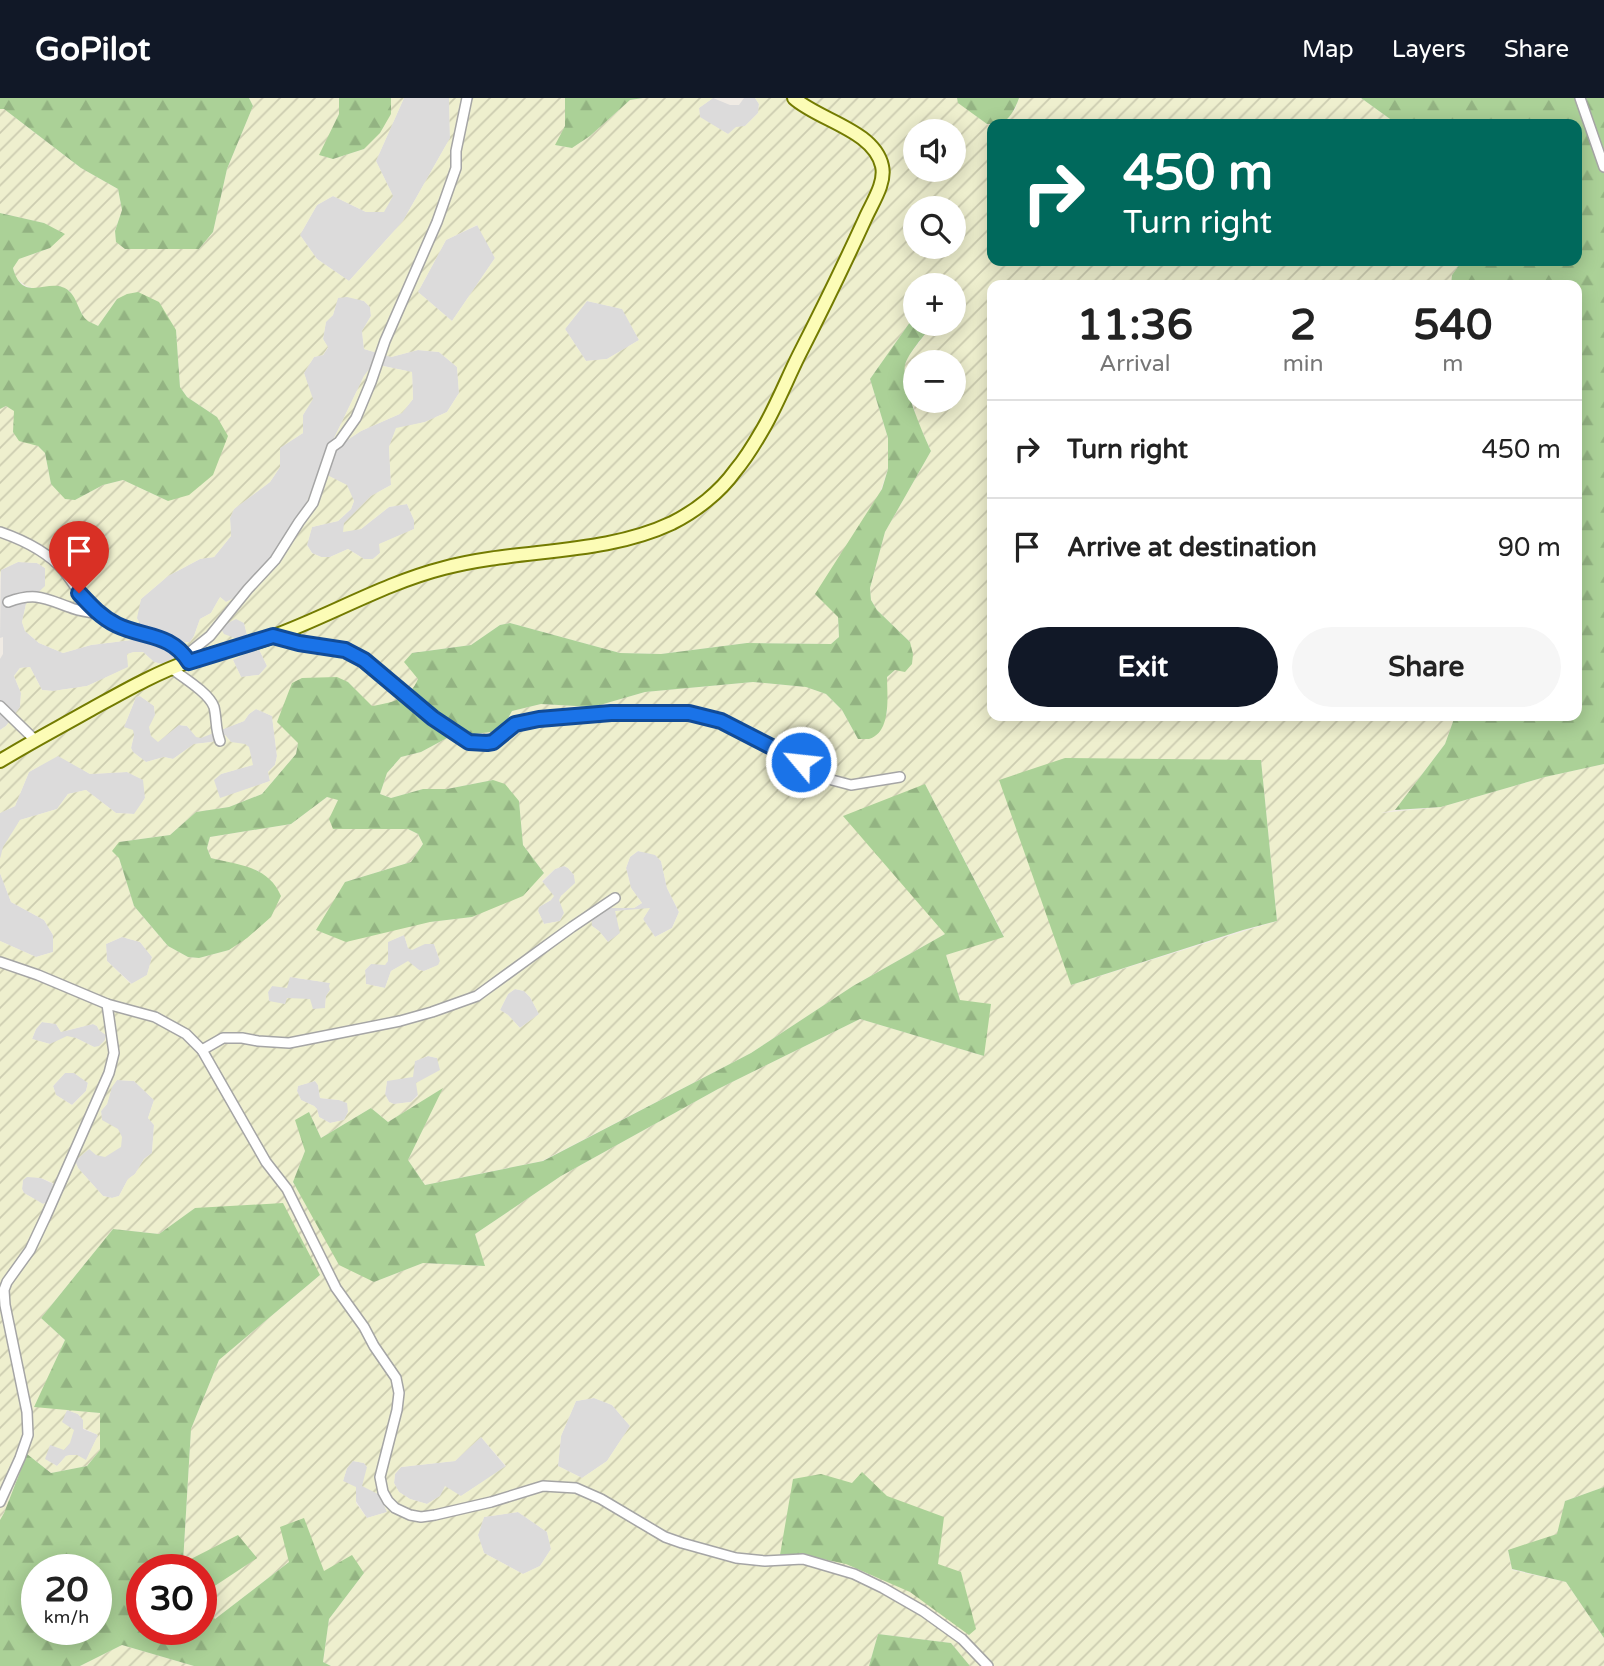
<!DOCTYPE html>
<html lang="en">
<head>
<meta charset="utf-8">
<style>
  body { margin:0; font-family:"Varela Round",sans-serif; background:#f6f6f6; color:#222; height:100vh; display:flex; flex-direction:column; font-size:26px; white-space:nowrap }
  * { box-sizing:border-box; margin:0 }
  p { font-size:23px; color:#767676 }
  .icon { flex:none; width:38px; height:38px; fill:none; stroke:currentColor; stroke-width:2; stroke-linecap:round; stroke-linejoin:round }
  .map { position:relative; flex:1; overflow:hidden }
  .details { position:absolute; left:987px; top:182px; width:595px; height:441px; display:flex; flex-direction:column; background:#fff; border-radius:14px; box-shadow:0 4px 18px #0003 }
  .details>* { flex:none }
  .hud { position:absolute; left:987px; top:21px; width:595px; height:147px; border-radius:14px; box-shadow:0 4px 18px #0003; background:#00695c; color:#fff; overflow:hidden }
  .tools { position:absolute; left:903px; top:21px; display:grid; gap:14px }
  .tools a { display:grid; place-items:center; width:63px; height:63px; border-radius:50%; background:#fff; box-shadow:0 4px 18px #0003; font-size:35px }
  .speed { position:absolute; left:21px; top:1456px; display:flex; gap:14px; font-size:35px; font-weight:700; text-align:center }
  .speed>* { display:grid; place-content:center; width:91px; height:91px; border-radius:50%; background:#fff; box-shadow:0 4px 18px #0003; line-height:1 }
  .speed small { font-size:18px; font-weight:400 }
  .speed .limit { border:10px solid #d22; background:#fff; color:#111 }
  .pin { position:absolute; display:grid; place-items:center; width:60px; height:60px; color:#fff; margin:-72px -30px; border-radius:50% 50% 50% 0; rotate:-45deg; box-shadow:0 0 7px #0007 }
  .pin .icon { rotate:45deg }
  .me { position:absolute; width:77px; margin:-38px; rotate:298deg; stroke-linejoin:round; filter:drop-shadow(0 0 5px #0008) }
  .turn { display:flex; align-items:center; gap:24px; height:147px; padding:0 21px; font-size:32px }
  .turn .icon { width:91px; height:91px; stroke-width:2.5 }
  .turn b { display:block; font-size:49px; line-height:60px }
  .eta { display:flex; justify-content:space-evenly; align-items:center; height:119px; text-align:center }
  .eta b { font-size:42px; font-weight:700; line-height:49px }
  .action { display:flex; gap:14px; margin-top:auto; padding:14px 21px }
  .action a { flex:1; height:80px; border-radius:42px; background:#111827; color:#fff; font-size:28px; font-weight:700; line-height:80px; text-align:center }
  .action a+a { background:#f6f6f6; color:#222 }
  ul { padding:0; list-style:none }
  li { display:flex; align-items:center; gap:21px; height:98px; padding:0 21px; border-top:2px solid #e0e0e0 }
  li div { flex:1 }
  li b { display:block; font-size:26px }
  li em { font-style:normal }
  header { display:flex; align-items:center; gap:42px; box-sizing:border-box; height:98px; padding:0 35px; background:#111827; color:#fff }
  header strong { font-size:33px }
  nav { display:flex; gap:38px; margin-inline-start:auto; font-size:24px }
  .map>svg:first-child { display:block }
</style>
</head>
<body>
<header>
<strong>GoPilot</strong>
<nav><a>Map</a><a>Layers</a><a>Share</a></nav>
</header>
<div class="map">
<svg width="1604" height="1568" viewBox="0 0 1604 1568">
  <defs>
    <pattern id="farmland-furrows" width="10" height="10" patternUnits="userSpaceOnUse" patternTransform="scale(1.75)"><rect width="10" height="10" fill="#eeefce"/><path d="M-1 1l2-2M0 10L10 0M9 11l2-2" fill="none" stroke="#ccccb0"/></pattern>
    <pattern id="forest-firs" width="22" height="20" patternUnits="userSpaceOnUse" patternTransform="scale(1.75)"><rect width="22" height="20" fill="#abd197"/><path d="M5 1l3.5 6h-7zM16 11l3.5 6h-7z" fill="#93b382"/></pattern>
  </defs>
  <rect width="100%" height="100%" fill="#f0ebe4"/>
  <g fill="#dcdbdb">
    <path d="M404,0H449L450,40L403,123L349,183L317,161L300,137L317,107L333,98L366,114L393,98L376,63Z"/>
    <path d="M713,0L730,7H739L744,0H755L759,6L758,15L745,28L728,36L700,20L699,10Z"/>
    <path d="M478,127L495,160L452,223L418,194L446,142Z"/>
    <path d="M347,198L364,203L370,209L371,218L362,233L364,251L391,259L418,252L439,254L457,269L459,295L447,314L425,324L396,331L389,349L391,387L371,398L345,425L344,433L361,431L389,409L407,406L414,422V431L380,446V455L373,461H364L348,451L330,459H321L312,455L307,447L312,429L338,423L351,411L354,403L346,387L329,378L327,369L332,352L361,333L402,315L413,301L412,274L374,266L364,278L324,361L304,411L291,433L265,470L240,497L226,504L220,499L211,515L200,521L194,538L190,544H185L184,563L170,568L154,564L143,554H134L127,556L129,569L87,588L53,593L42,592L30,569L20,570L14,578L21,595L20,609L6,628L0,632V561L3,556V539L0,540L1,472L18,464L37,465L45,470L46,488L26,506L22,524L25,533L39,545L63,555L91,547L148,540L136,520L141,501L168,478L200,461L214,459L231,438L230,420L234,411L270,384L280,369L279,350L303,335V317L312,301L304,275L314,259L323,257L328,250L323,241L326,223L333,217L338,199Z"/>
    <path d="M587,203L623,211L639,242L607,261L586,263L565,231Z"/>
    <path d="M236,520L244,525L247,537L255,543L267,568L259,577L241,579L233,562L220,529Z"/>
    <path d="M140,598L154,608L155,617L179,627L187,628L196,638L201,639L244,623L249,616L256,611L272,618L277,658L275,667L268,674L270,683L220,701L213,682L221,676L252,667L225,637L212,644L194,646L173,661L164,659L146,664L133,654L131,650L134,637L124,629L136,599Z"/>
    <path d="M58,657L90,676L127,674L144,682L145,700L135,716L116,715L86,692L68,696L57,711L20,722L0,761V715L15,708L29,674Z"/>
    <path d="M638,753L655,756L661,763L667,790L679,814L672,830L655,839L643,821L649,811L616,813L620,835L609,845L599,833L592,828L591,819L606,810H634L642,805L631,790L626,770L630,759Z"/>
    <path d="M564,768L568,770L574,777L576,786L561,798L564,815L560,823L544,826L538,813L539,809L551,802L542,784L555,771Z"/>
    <path d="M0,775L11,804L44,822L53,837V854L36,859L0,843Z"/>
    <path d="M404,837L408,850L425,845L434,846L440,863L439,867L424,873L419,872L408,864L391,873L385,890L366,886L365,872L371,866L388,863L387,844Z"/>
    <path d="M122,839L140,844L152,859L147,877L132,886L107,863L106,846Z"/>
    <path d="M289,879L331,885L330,892L326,898L325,911H313L280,907L269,903L268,894L272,888Z"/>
    <path d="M515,891L524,893L530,899L539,916L520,930L508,917L500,912L508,896Z"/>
    <path d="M42,924L56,926L61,934L93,926L97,928L99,932L106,937L105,942L99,949H94L76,940L50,946L32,941L36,931Z"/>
    <path d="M428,958L437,960L441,972L411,1004L394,1006L389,1004L385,997L387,983L415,963Z"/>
    <path d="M65,975H74L88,984L86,993L72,1007L56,997L53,988Z"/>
    <path d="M117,982L134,983L154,1002L148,1020L154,1027L152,1055L144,1061L135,1076L128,1081L119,1098L112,1100L103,1098L78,1070L75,1062L89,1051L102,1022L101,1013L107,1006L112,989Z"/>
    <path d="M315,983L318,987L320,1000L339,1002L348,1005V1014L344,1022L330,1025L319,1019L317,1011L314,1008L301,1002L297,993L298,988Z"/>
    <path d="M27,1078L41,1080L53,1086L52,1099L49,1103L43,1106L24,1095L22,1091L23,1081Z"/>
    <path d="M594,1300L612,1307L630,1328L607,1363L582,1380L558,1368L561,1338L576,1303Z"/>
    <path d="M67,1312L78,1316L84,1322L83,1331L98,1337L86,1363L77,1357H70L66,1358L57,1368L44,1361L50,1347Z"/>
    <path d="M481,1339L506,1369L461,1398H440L427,1406L410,1401L399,1394L394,1385L395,1376L401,1369L455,1363Z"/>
    <path d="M353,1363L364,1365L367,1369L374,1393L380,1397L387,1414L367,1420L343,1383L347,1370Z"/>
    <path d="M518,1414L547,1434L551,1451L540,1468L523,1476L484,1455L478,1437L484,1419Z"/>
  </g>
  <g fill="url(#farmland-furrows)" fill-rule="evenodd">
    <path d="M249,0H339V16L320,57L333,61L364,51L391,16V0H404L376,63L393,98L384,114H366L333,98L317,107L300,137L317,161L349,183L403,123L450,40L449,0H565V28L556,47L572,50L590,38L630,2L643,0H713L699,10L700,19L728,36L736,29L745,28L758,15L759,6L755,0H957L959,5L987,26L992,27V163H1462L1452,177L1451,187H992V618H1455L1445,646L1395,712L1381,715L1441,709L1545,679L1604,666V1389L1565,1403L1558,1436L1508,1453L1512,1472L1566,1484L1604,1540V1568H970L951,1545L878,1536L869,1568H331L323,1564L329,1521L364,1475L324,1473L289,1464L215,1521L201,1504V1497L256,1460L183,1466L191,1331L219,1262L320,1177L195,1110L159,1136L113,1131L41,1220L65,1242L35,1308L100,1315V1352L87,1368L51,1375L27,1356L4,1415L0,1422V843L36,859L53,854V837L44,822L11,804L0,775V761L3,749L20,722L57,711L68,696L86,692L116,715L134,716L145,700L143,682L127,674L90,676L58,658L29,674L15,708L0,715V632L6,628L20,609L21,595L14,578L20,570L30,569L42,592L53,593L87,588L128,569L127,556L134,554H143L154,564L170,568L183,563L185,544H190L194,538L200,521L211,515L220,499L226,504L240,497L265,470L304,411L324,361L364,278L373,266L412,274L413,301L402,315L361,333L332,352L327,369L329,378L347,387L354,403L351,411L338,423L312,429L307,447L312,455L321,459H330L348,451L364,461H373L380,455L379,446L414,431V422L407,406L389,409L361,431L343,434L344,425L371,398L391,387L389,349L396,330L425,324L447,314L459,295L457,269L439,254L418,252L391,259L364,251L362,233L371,218L370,209L364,203L347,199L338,200L333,217L326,224L323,241L328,249L323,257L314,259L304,275L313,301L303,317V335L280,350V369L270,384L234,411L230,420L231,438L214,459L200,461L168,478L141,501L137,520L148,540L91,547L63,555L39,545L25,533L22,524L26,506L45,488V470L37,465L18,464L1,472L0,481V311L6,308L15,313L13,334L38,348L45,355L51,386L75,402L103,387L123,382L168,403L217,319L187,299L180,289L176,232L117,201L98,228L86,223L70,193L60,188L36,191L26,188L16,180L13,169L19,161L50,150L44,125L0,115V11H4L81,70L118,91L122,112L115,133L117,144L125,151H199L213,134L227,71L253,8ZM915,33H954V72H915ZM915,110H954V149H915ZM477,127L495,160L452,223L418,194L446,142ZM915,187H954V226H933L908,259L904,269L917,322L931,353L885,434L870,490L871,502L877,512L910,544L895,572L887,579V615L858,641L842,612L826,596L806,589L753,584L645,594L593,609L541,606L512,613L506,624L491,634L449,639L421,654L401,659L387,675L380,696L391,700L423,691H447L493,682L519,703L523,747L544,775L472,819L430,824L345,784L411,764L423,746L418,736L408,731H333L338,701L327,699L291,726L210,739L207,750L211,760L259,773L229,852L199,860L188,859L168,848L134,808L119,760V744L170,737L196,714L229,709L262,696L296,656L298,645L348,584L372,609L395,604L414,591L419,581L405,564L412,555L471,547L500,527L510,525L620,555L661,556L747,545L831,546L839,539L838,519L888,371V340L870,281L915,217ZM587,203L622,211L639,242L607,261L586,263L565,231ZM915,264H954V303H915ZM236,521L244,525L247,537L255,543L267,568L259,577L241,579L233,562L249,554L251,546L224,536L220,529ZM140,598L154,608L155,617L149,629L151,638L158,644L179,627L187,628L196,639L201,640L244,623L249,616L256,611L272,618L277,658L275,667L268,674L270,683L220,700L214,682L221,676L253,667L249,649L245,646L231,644L225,637L212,644L194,646L173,661L164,659L146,664L133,654L131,650L134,637L133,632L124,629L136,599ZM1261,662L1277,823L1071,887ZM925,686L1004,838L946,857L960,902L984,958L860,921L718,991L561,1078L475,1136L484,1168L423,1165L374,1184L293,1085L305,1053L309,1014L321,1040L371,1010L388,1024L442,991L408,1062L425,1087L542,1063L751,955L853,888L945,836ZM638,753L655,757L661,763L667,790L679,814L672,830L655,839L643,821L650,810L615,813L620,835L608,844L599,833L592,828L591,819L600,816L606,810H634L642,805L631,790L626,770L630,759ZM564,768L568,770L574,777L575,785L561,798L559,802L564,815L560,823L544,826L538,813L539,809L551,802L554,798L542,783L555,771ZM404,837L408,850L412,852L425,846H434L440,863L438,867L424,873L419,872L408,863L391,873L385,890L366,886L365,872L371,866L385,867L388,863V844ZM122,839L140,844L152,859L147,877L131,886L107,863L106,846ZM290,879L330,885L329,888L330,892L326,898L325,910L313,911L310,901L287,900L285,906L269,903L268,894L272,888L287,890ZM515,891L524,893L530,899L539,916L520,930L508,917L500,912L508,896ZM42,924L56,926L61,934L93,926L97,928L99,932L106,937L105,942L99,948L94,949L76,940L67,938L50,946L32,941L36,931ZM428,958L437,960L440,972L416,985L418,998L411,1004L394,1006L389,1004L385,996L387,983L413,979L415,963ZM65,975H74L88,985L86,993L72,1007L56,997L53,988ZM117,982L134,983L154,1002L148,1020L154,1027L152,1055L144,1061L135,1076L128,1081L119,1098L112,1100L103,1098L78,1070L75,1063L89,1051L96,1057L105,1059L121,1049L122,1039L118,1031L102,1022L101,1013L107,1006L112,989ZM315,983L318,987L320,1000L339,1002L347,1005L348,1014L344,1022L330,1025L319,1019L317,1011L314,1008L301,1002L297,993L298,988ZM27,1079L41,1080L53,1085L52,1099L49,1103L43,1106L24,1095L22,1091L23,1082ZM594,1300L612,1307L630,1328L607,1363L582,1380L558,1368L561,1338L576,1303ZM67,1312L78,1316L83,1322V1330L98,1337L86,1362L77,1357H70L66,1358L57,1368L45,1361L50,1347L64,1352L70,1345L74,1332L62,1324ZM481,1339L506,1368L461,1398L445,1388L440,1398L427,1406L410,1401L399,1394L394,1385L395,1376L401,1369L455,1363ZM353,1363L364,1365L367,1369L362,1388L380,1397L387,1414L367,1420L356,1405V1389L343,1383L347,1370ZM518,1414L547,1434L551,1451L540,1468L523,1476L484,1455L478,1437L484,1419Z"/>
    <path d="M1019,0H1361L1397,26H999L1015,12Z"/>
    <path d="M122,1547L194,1568H80Z"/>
  </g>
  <g fill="url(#forest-firs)" fill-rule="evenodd">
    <path d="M0,0H249L253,8L227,71L213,134L199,151H125L116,144L115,133L122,112L118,91L81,70L4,11H0Z"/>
    <path d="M339,0H391V16L380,35L364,51L333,61L319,57L339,16Z"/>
    <path d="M565,0H643L630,2L590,38L572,50L555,47L565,28Z"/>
    <path d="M957,0H1019C1016,9 1010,22 1000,26C998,27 988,26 987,26L958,5Z"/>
    <path d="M1361,0H1604V666L1545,679L1441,709L1395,712L1445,646L1455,618H1577V187H1451L1452,177L1462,163H1577V26H1397Z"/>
    <path d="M0,115L44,125L65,136L50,150L19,161L13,170C22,204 45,183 62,189C78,194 77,215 88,223C89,224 97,227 98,228L117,201L127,196L138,194L159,204L176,232L180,289L187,299L217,319L228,338L213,377L189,397L168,403L123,382L103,387L75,402L65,401L51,386L45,355L38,348L19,343L13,334L14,313L6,308L0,311Z"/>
    <path d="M915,217V226H933C925,237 908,255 905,267C901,285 923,336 931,353L885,434L870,490L871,502L877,512L910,544L913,556L912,566L905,574L895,572L887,579C887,597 892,634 869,641C868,641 859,641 858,641L842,612L826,596L806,589L753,584L645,594L593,609L541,606L512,613L506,624L491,634L449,639L421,654L401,659L387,675L380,696L391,700L423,691H447L493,682L505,686L519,703L523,747L544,775L523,798L472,819L430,824L346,844L316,832L345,784L411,764L423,746L418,736L408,731H333L329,721L338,702L327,699L291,726L210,739L207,750L211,760C239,767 268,768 281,798L271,819L247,840L229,852L199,860L188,859L168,848L134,808L119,760L112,753L119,744L170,737L196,714L229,709L262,696L296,656L298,645L277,624L292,585L302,580L337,579L348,584L372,608C391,605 410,601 418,581L404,564L412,555L471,547L500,527L510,525L620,555L661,556L747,545L831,546L839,539L838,519L815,496L882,391L888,371V340L870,281Z"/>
    <path d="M1065,660L1261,662L1277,823L1243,832L1071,887L999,682Z"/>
    <path d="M925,686L1004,839L946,857L960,902L991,906L984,958L860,921L718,991L561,1078L475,1136L485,1168L423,1165L374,1184L339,1167L293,1084L305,1053L295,1022L309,1014L321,1040L371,1010L388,1024L443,990L408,1062L425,1087L543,1063L751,955L853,888L945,836L843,718Z"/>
    <path d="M283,1105L320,1177L219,1262L191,1331L183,1465L238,1437L257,1460L201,1497V1472H142V1531H201V1504L215,1521L289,1464L280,1429L304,1420L324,1473L352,1457L364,1475L329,1521L323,1564L331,1568H194L122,1547L80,1568H0V1422L4,1415L27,1356L51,1375L87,1368L100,1352V1315L34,1309L65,1242L41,1220L113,1131L159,1136L195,1110ZM37,1472H96V1531H37Z"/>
    <path d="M862,1374L887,1398L944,1419L938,1466L961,1474L976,1531L969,1537L910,1494L846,1466L804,1457H780L793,1381L821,1376L852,1385Z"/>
    <path d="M1604,1389V1540L1566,1484L1512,1471L1508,1452L1557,1436L1565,1403Z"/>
    <path d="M878,1536L951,1545L970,1568H869Z"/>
  </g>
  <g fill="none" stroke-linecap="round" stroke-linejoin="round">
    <g stroke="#a5a5a5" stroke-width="12">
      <g id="street">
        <path d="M1580,0L1604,69"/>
        <path d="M0,434C23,442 48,454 64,473C75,487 84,504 98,516C109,525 124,531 137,534C159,541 175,541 188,562"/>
        <path d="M8,504C35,494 44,500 69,509C78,513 88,514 98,516"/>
        <path d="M273,538L299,545L345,552L364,562L433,620L469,644L487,645L493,644L515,626L539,621L611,615H689L721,623L784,654L832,682L851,687L900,679"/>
        <path d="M185,558L210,538L248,491L275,462L299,424L313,405L332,349L339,344L356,320L371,284L385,243L437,124L456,70V53L467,0"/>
        <path d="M172,571C184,580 209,595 214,609C217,621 215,630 220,643"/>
        <path d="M0,608L35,642"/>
        <path d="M0,864L38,877L107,906L155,919L186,936L202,952L266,1064L287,1091L336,1190L364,1229L374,1248L396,1280L399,1295L397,1312L380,1379L383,1394L388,1403L395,1410L410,1417L421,1419L435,1417L491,1404L543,1388L576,1390L601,1401L665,1439L682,1445L736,1460L765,1463L803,1461L854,1476L883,1490L923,1513L962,1541L988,1568"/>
        <path d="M202,952L223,940H242L258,943L289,945L400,923L432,914L477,898L572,829L615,800"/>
        <path d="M0,1404L20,1360L28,1337L27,1314L5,1207L4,1192L7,1184L30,1152L46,1118L109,975L114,955L107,906"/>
      </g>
    </g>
    <g stroke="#737b00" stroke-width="16">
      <path id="secondary" d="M0,663C29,645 58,630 88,613C121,595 153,576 190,563C217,554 247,548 274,538C331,517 385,485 444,470C519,450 602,458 672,425C696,413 720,394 735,373C746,360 755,345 763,331C777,307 787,281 799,257C822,212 844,167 865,121C872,105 886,85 882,68C874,32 818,22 794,0"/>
    </g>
    <use href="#street" stroke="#fff" stroke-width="9"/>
    <use href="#secondary" stroke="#fcfcb6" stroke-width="12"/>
  </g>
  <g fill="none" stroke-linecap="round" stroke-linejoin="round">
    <g stroke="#114b97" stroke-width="18">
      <path id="route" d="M79,495C91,508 101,519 117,527C144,540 171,535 189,564L273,538L299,545L345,552L364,562L433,620L469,644L487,645L493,644L515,626L539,621L611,615H689L721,623L801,664"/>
    </g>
    <use href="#route" stroke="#1a73e8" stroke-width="12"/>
  </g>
</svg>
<div class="tools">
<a><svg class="icon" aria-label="sound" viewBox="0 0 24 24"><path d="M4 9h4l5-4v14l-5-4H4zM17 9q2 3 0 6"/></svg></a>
<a><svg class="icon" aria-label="search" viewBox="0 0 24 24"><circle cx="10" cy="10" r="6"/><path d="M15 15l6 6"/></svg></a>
<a>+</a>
<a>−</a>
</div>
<div class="speed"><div>20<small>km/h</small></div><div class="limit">30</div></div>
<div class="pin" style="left:79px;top:495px;background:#d93025"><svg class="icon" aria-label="arrive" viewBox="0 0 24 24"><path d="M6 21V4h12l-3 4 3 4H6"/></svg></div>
<svg class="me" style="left:801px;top:664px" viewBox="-20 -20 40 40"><circle r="17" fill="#1a73e8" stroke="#fff" stroke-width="3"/><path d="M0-11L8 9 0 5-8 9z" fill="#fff"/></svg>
<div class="hud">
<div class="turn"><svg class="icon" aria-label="right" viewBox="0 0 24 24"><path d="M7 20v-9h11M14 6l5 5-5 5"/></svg><div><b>450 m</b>Turn right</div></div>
</div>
<section class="details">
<div class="eta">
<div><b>11:36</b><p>Arrival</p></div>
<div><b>2</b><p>min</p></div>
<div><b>540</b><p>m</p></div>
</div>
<ul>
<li><svg class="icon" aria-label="right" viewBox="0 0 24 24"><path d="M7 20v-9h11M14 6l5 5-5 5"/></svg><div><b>Turn right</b></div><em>450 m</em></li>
<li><svg class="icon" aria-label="arrive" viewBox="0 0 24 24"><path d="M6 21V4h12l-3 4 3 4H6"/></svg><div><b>Arrive at destination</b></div><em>90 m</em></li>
</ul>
<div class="action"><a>Exit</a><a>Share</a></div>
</section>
</div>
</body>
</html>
